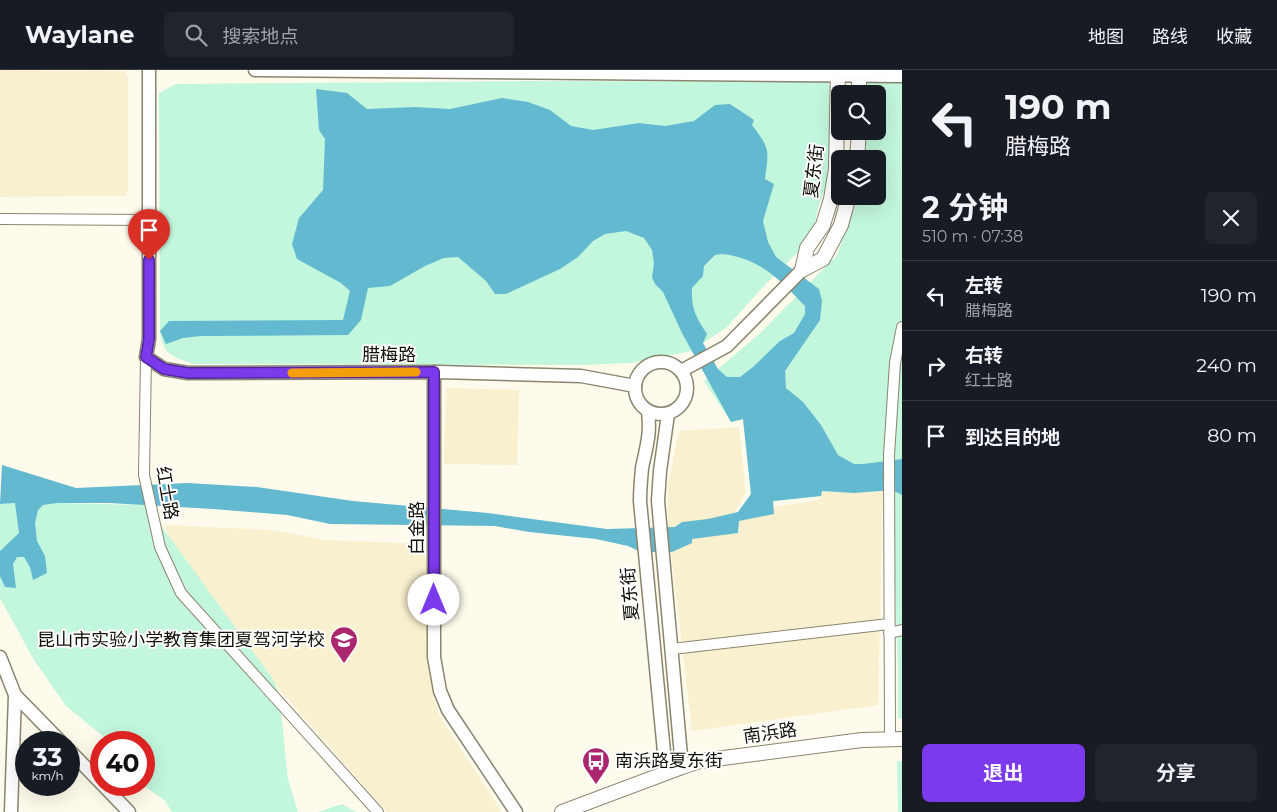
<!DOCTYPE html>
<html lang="zh">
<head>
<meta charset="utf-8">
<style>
  body { margin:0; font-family:Montserrat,"Noto Sans SC",sans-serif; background:#20242c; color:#f1f3f6; height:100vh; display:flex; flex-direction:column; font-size:19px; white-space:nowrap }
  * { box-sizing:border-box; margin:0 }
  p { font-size:16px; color:#9ea1a6 }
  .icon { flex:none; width:28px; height:28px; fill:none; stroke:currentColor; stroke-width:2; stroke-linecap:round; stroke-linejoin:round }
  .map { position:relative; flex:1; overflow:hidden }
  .sheet { display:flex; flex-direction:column; background:#171b24; width:375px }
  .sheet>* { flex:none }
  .banner { background:#171b24; color:#f1f3f6; overflow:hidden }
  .tools { position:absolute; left:831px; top:15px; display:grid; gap:10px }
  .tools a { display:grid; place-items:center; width:55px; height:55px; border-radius:8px; background:#171b24; box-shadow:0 5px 20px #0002; font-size:25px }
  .speed { position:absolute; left:15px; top:661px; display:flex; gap:10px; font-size:25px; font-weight:700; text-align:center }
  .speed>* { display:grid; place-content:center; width:65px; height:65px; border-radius:50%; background:#171b24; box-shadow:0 5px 20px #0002; line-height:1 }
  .speed small { font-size:12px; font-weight:400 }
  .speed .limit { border:8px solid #d22; background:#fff; color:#111 }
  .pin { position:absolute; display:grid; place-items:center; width:42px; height:42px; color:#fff; margin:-51px -21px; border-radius:50% 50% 50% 0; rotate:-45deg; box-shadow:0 0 5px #0007 }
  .pin .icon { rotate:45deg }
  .me { position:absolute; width:55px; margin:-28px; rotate:0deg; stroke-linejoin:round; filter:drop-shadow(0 0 4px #0008) }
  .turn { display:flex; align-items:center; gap:18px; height:105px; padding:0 20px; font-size:22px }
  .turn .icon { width:65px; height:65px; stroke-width:2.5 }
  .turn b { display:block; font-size:35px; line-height:42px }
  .round { display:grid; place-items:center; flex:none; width:52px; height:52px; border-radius:8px; background:#20242c }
  .overview { display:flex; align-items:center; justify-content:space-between; height:85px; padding:0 20px }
  h1 { font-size:30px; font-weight:700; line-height:38px }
  .primary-button { display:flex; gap:10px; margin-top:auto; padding:10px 20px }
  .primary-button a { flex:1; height:58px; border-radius:8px; background:#7c3aed; color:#fff; font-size:20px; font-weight:700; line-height:58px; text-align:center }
  .primary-button a+a { background:#20242c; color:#f1f3f6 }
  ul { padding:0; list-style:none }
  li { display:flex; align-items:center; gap:15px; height:70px; padding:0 20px; border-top:1px solid #363941 }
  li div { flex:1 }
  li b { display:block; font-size:19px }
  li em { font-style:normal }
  header { display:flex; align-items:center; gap:30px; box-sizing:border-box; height:70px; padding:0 25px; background:#171b24; border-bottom:1px solid #363941 }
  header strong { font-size:24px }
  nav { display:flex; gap:28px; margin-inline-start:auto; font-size:18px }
  .search { width:350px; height:45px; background:#20242c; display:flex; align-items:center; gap:12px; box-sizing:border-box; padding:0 18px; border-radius:8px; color:#9ea1a6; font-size:19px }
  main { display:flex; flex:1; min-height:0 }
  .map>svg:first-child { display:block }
</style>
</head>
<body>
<header>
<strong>Waylane</strong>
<div class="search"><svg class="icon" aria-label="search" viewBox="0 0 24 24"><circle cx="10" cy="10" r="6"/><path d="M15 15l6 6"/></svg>搜索地点</div>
<nav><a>地图</a><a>路线</a><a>收藏</a></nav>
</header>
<main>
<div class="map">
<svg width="902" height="742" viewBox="0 0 902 742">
  <rect width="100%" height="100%" fill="#fffbec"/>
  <g fill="#f8f0cf">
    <path d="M0,0L125,1L128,8V119L125,126L0,127Z"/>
    <path d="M446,318L519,320L517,395L444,394Z"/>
    <path d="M739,357L746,422L734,443L733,464L738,463L739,451L774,444L773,437L819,430L822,421L854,423L883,420L878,635L692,661L668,457V414L679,361Z"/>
    <path d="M165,455L271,460L326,470L425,474L431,618L439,645L500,739L501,742H387L237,571L178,493Z"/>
  </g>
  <g fill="#c2f7dd">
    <path d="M867,0H902V649L898,648V601L892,420L854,423L822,421L821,426L752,434L743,349L731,352L704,311L758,265L837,185L859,126H878V89H864L865,61H878V24H866Z"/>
    <path d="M532,11L827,12L834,22L830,105L819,135L811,169L765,215L726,258L691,281L631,293L583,295L193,294C171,286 163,285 160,261L159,23L176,14Z"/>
    <path d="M15,433L43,435L58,433L146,435L273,609L279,623L288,709L298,742H172L165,731L143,715L144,672H110L66,636L34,590L0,528V434Z"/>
    <path d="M897,691H902V742H898Z"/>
    <path d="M342,734L356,742H318Z"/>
  </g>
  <path fill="#63b9cf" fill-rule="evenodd" d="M316,19L347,23L367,39L415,37L450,39L502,28L528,32L550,40L571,56L593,60L639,53L665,56L694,51L715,35L730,34L754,50L752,55C770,79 769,79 765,109L774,114L763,151L768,172L776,187L819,219L822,231L820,250L785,301L786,318L803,332L821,355L838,385L854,394H863L902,389V425L892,420L854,423L822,421L821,426L773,431L774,444L739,451L738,463L692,469V473L672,482H641L628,476L596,469L529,462L495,456L330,454L287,445L213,439L109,433H58L43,435L38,440L35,453L37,471L45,486L47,503L33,510L30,497L24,487H17L13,494L16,518L5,517L0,506V481L19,463L15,433L0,434L2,395L76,418L187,413L257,417L353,431L488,443L607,459L675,457L682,452L708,449L738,442L751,424L743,349L731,352L682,263L663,222L655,214L652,207L654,193L652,180L644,168L626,161L605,164L593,171L578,187L560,199L506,224H495L486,211L458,187L444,188L425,196L390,216L368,218L361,250L348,265L201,266L183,268L166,274L160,261L169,251L343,250L350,221L341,213L297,189L292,174L299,148L323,120L325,69L319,60ZM722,184C760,188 780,210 805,236V244L794,263L780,271L753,297L740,307H727L718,299L703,273L707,264C696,247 691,239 692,218L703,206L704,196L715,185Z"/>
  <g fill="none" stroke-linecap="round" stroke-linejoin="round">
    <g stroke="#8a856e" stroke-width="12">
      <g id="minor">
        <path d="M0,149L149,150"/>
        <path d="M146,287L144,405L160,477L181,523L378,742"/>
        <path d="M889,563L902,560"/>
        <path d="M672,579L889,554"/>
        <path d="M890,669L889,385L895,293L902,257"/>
      </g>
    </g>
    <g stroke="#8a856e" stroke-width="15">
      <g id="tertiary">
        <path d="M149,0V269L146,287L164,299L188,303L439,302L581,306L635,316"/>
        <path d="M255,0L902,6"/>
        <circle cx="661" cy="318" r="26"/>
        <path d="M681,301L727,276L802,200"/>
        <path d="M434,302V587L440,621L448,640L516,742"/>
        <path d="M648,342C651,364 646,378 642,398C641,409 640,420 640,431L666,703"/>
        <path d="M668,344L660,401L658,431L682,697"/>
        <path d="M0,587L15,625L11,742"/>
        <path d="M15,625L61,672"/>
        <path d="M69,680L101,713"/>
        <path d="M103,715L129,742"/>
      </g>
    </g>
    <g stroke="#8a856e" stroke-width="16">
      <g id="secondary">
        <path d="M859,24V0"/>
        <path d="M857,89L859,61"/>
        <path d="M802,200L807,178L823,155L831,129L836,99L838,0"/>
        <path d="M802,200L823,189L841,155L849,126"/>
        <path d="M562,742L682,697L700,691L862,670L902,669"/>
      </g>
    </g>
    <use href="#minor" stroke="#fff" stroke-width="10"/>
    <use href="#tertiary" stroke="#fff" stroke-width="12"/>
    <use href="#secondary" stroke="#fff" stroke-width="14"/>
  </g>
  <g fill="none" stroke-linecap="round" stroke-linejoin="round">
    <g stroke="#51269a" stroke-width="12">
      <path id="route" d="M149,190V269L146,287L164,299L188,303L434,302V530"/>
    </g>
    <use href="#route" stroke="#7c3aed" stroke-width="9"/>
    <path stroke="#f59e0b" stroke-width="9" d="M292,303L416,302"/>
  </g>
  <defs>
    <g id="school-pin" transform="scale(1.4375)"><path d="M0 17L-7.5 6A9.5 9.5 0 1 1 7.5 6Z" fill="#ab266e" stroke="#fff"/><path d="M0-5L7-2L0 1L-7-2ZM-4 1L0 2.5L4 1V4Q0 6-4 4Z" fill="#fff"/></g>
    <g id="bus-pin" transform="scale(1.4375)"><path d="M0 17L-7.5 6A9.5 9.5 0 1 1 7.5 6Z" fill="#ab266e" stroke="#fff"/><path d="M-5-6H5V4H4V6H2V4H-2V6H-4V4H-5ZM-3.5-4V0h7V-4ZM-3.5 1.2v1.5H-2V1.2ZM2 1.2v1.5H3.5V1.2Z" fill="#fff"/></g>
  </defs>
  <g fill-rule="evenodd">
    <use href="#school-pin" x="344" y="570"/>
    <use href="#bus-pin" x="596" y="691"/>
  </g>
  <g text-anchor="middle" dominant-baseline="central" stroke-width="4" stroke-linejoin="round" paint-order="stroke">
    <g font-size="18" fill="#110f06" stroke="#fff">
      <text transform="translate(814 101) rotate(-83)">夏东街</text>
      <text x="389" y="285">腊梅路</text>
      <text transform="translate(167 423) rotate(80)">红士路</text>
      <text transform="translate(417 458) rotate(-90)">白金路</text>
      <text transform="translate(630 524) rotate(-95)">夏东街</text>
      <text transform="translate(770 663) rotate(-8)">南浜路</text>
    </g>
    <g font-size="18" fill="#110f06" stroke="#fff" text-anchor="end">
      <text x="325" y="570">昆山市实验小学教育集团夏驾河学校</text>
      <text x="615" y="691" text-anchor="start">南浜路夏东街</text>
    </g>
  </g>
</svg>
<div class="tools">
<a><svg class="icon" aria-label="search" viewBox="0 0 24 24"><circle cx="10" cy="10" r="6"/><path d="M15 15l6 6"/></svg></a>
<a><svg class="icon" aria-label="layers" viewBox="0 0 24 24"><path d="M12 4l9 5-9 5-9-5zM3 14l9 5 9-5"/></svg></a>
</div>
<div class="speed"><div>33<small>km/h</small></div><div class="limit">40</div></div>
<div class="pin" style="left:149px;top:190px;background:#d93025"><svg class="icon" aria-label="arrive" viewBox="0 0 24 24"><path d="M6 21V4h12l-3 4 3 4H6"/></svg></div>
<svg class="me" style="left:434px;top:530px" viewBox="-20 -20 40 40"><circle r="19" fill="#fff"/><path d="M0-13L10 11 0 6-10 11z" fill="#7c3aed"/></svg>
</div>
<section class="sheet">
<div class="banner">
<div class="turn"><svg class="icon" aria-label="left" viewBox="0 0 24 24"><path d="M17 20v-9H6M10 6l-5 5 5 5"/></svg><div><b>190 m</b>腊梅路</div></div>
</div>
<div class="overview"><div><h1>2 分钟</h1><p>510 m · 07:38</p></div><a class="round"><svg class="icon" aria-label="close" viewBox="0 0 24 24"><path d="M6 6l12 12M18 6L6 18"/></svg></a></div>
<ul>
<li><svg class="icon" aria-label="left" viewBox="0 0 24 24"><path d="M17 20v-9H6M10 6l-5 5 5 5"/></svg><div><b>左转</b><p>腊梅路</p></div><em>190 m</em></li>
<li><svg class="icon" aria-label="right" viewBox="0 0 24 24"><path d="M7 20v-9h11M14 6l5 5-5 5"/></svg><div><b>右转</b><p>红士路</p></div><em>240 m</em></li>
<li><svg class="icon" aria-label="arrive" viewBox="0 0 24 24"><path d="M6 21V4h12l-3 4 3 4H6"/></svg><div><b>到达目的地</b></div><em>80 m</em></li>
</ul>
<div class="primary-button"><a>退出</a><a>分享</a></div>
</section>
</main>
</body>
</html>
